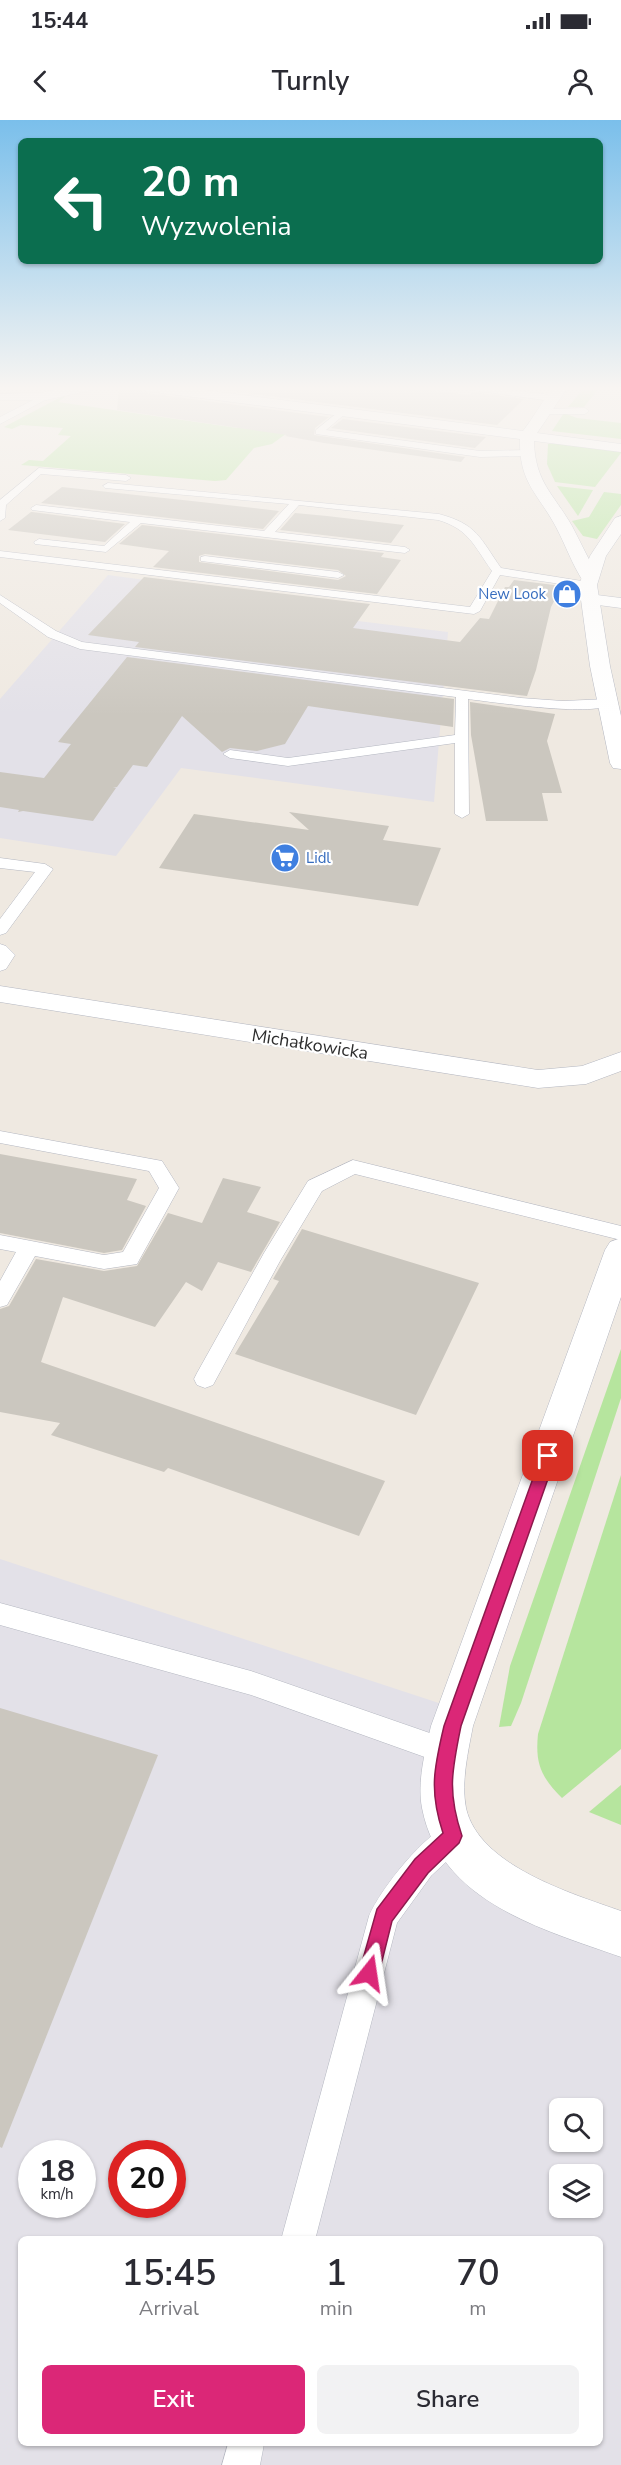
<!DOCTYPE html>
<html lang="en">
<head>
<meta charset="utf-8">
<style>
  body { margin:0; font-family:"Nunito Sans",sans-serif; background:#f2f2f3; color:#2b2b33; height:100vh; display:flex; flex-direction:column; font-size:22px; white-space:nowrap }
  * { box-sizing:border-box; margin:0 }
  p { font-size:20px; color:#7c7c81 }
  .icon { flex:none; width:33px; height:33px; fill:none; stroke:currentColor; stroke-width:2; stroke-linecap:round; stroke-linejoin:round }
  .map { position:relative; flex:1; overflow:hidden }
  .sheet { position:absolute; left:18px; top:2116px; width:585px; height:210px; display:flex; flex-direction:column; background:#fff; border-radius:9px; box-shadow:0 2px 4px #0004 }
  .sheet>* { flex:none }
  .banner { position:absolute; left:18px; top:18px; width:585px; height:126px; border-radius:9px; box-shadow:0 2px 4px #0004; background:#0b6e4f; color:#fff; overflow:hidden }
  .controls { position:absolute; left:549px; top:1978px; display:grid; gap:12px }
  .controls a { display:grid; place-items:center; width:54px; height:54px; border-radius:9px; background:#fff; box-shadow:0 2px 4px #0004; font-size:30px }
  .speed { position:absolute; left:18px; top:2020px; display:flex; gap:12px; font-size:30px; font-weight:700; text-align:center }
  .speed>* { display:grid; place-content:center; width:78px; height:78px; border-radius:50%; background:#fff; box-shadow:0 2px 4px #0004; line-height:1 }
  .speed small { font-size:15px; font-weight:400 }
  .speed .limit { border:9px solid #d22; background:#fff; color:#111 }
  .pin { position:absolute; display:grid; place-items:center; width:51px; height:51px; color:#fff; margin:-26px; border-radius:12px; box-shadow:0 3px 9px #0006 }
  .me { position:absolute; width:66px; margin:-33px; rotate:15deg; stroke-linejoin:round; filter:drop-shadow(0 0 4px #0008) }
  .turn { display:flex; align-items:center; gap:21px; height:126px; padding:0 24px; font-size:27px }
  .turn .icon { width:78px; height:78px; stroke-width:2.5 }
  .turn b { display:block; font-size:42px; line-height:51px }
  .eta { display:flex; justify-content:space-evenly; align-items:center; height:102px; text-align:center }
  .eta b { font-size:36px; font-weight:600; line-height:42px }
  .action { display:flex; gap:12px; margin-top:auto; padding:12px 24px }
  .action a { flex:1; height:69px; border-radius:9px; background:#db2777; color:#fff; font-size:24px; font-weight:600; line-height:69px; text-align:center }
  .action a+a { background:#f2f2f3; color:#2b2b33 }
  .status { display:flex; justify-content:space-between; align-items:center; height:42px; padding:0 30px; background:#fff; direction:ltr }
  .status svg { height:16px; fill:currentColor }
  header { display:flex; justify-content:space-between; align-items:center; height:78px; padding:0 24px; background:#fff; font-size:27px; font-weight:600 }
  .map>svg:first-child { display:block }
</style>
</head>
<body>
<div class="status"><b>15:44</b><svg viewBox="0 0 49 12"><path d="M0 12V9h3v3zM5 12V6h3v6zM10 12V3h3v9zM15 12V0h3v12zM26 1h20v11H26zM47 4h2v5h-2z"/></svg></div>
<header><svg class="icon" aria-label="back" viewBox="0 0 24 24"><path d="M15 5l-7 7 7 7"/></svg>Turnly<svg class="icon" aria-label="person" viewBox="0 0 24 24"><circle cx="12" cy="8" r="4"/><path d="M4 21q1-7 8-7t8 7"/></svg></header>
<div class="map">
<svg width="621" height="2345" viewBox="0 0 621 2345">
  <rect width="100%" height="100%" fill="#efe9e1"/>
  <g fill="#e3e1e8" fill-rule="evenodd">
    <path d="M108,455L279,478L276,491L448,512L434,682L181,648L116,736L0,718V579Z"/>
    <path d="M0,1439L451,1587L446,1716L621,1818V2345H0ZM560,1989H592V2022H560ZM32,2034H82V2085H32ZM122,2034H172V2085H122ZM560,2055H592V2088H560ZM21,2120H600V2324H21Z"/>
  </g>
  <g fill="#b6e59e">
    <path d="M585,267H600L584,287H568Z"/>
    <path d="M66,276L58,282L238,308L248,306L290,311L272,324L254,328L226,360L215,361L21,345L29,340L43,341L71,316L58,315L63,308L21,305L12,309L4,307L59,278Z"/>
    <path d="M564,293L577,298L621,303V319L552,311Z"/>
    <path d="M554,323L621,331V333L595,367L555,362L547,344L548,324Z"/>
    <path d="M557,366L593,370L578,396Z"/>
    <path d="M604,372L621,374V385L597,419L583,416L572,401L589,397Z"/>
    <path d="M621,1229V1278L521,1583L511,1606L499,1607L510,1546Z"/>
    <path d="M621,1355V1629L562,1678C541,1657 535,1644 538,1614Z"/>
    <path d="M621,1665V1705L589,1692Z"/>
  </g>
  <g fill="#cbc7bf" fill-rule="evenodd">
    <path d="M119,267H138L146,273L329,297L315,308L314,315L465,337L461,342L324,323L285,316L287,315L117,290Z"/>
    <path d="M200,267H403L470,275L473,272L524,279L497,305Z"/>
    <path d="M343,299L486,317L475,328L331,308Z"/>
    <path d="M62,367L201,382L279,391L263,409L41,383Z"/>
    <path d="M31,392H32L125,404L105,422L8,410Z"/>
    <path d="M295,393L327,396L404,405L391,423L280,410Z"/>
    <path d="M142,405L384,433L381,437L401,440L377,474L153,447L169,431L119,424ZM205,434L338,450L346,456L338,460L199,442V436Z"/>
    <path d="M144,457L370,484L353,508L460,522L480,498L489,499L505,467H509L514,460L562,466L551,487L536,550L527,576L135,527L139,522L88,515Z"/>
    <path d="M127,537L454,579L453,607L308,586L285,624L257,631L230,628L222,632L182,596L147,647L133,645L117,667L113,668H116L93,701L23,691L18,692L19,690L0,687V652L44,658L71,624L58,622Z"/>
    <path d="M470,582L555,594L547,621L562,673H542L548,701H486L471,615Z"/>
    <path d="M289,692L389,706L383,720L441,728L418,786L159,748L194,694L309,710Z"/>
    <path d="M0,1034L137,1059L127,1080L146,1086L122,1130L104,1133L0,1113Z"/>
    <path d="M223,1058L261,1067L247,1092L280,1102L251,1152L218,1142L202,1171L186,1162L155,1207L63,1177L41,1242L385,1361L359,1416L168,1348L164,1352L51,1315L60,1303L0,1292V1189L9,1186L36,1139L104,1151L137,1146L168,1093L202,1103Z"/>
    <path d="M302,1109L479,1163L416,1295L235,1234L279,1161L273,1159Z"/>
    <path d="M0,1588L158,1635L2,2028L0,2027Z"/>
  </g>
  <g fill="none" stroke-linecap="round" stroke-linejoin="round">
    <g stroke="#b4b7c1" stroke-width="1">
      <g id="lane">
        <path d="M450,267H480L552,275L556,278L552,281Z"/>
        <path d="M46,273L50,276L49,278L0,304V297L33,280H0V274Z"/>
        <path d="M342,289L345,290V294L326,310L480,331L527,330L532,333L527,336L480,337L316,314V310Z"/>
        <path d="M545,289L585,288L589,291L585,294H542L541,292Z"/>
        <path d="M39,348L126,355L131,358L126,361L41,354L6,385L5,398L0,401V380Z"/>
        <path d="M108,363L439,394C477,404 480,418 501,448L588,462L594,465L588,468L500,455L480,491L474,494L0,437V431L470,487L492,451C474,426 469,409 438,400L299,385L275,412L405,427L410,430L405,433L141,403L106,432L35,424L34,422L39,419L104,426L130,402L32,390L31,388L36,385L264,411L289,384L105,368L103,366Z"/>
        <path d="M205,436L338,452L344,455L338,458L201,441V437Z"/>
        <path d="M0,475L56,511L82,522L521,578L563,581L607,579L613,583C598,598 493,582 468,579L469,694L462,698L455,694V623L288,646L230,638L223,634L230,630L288,638L455,615L456,577L80,529L48,517L0,483Z"/>
        <path d="M0,738L45,744L53,749L6,813L0,815V799L35,752L0,748Z"/>
        <path d="M0,824L6,826L15,835L6,849L0,851Z"/>
        <path d="M0,1011L162,1041L179,1068L137,1144L104,1149L35,1136L7,1185L0,1187V1161L16,1132L0,1129V1115L104,1135L123,1132L159,1068L149,1051L0,1023Z"/>
        <path d="M353,1040L621,1106V1120L355,1054L322,1071L280,1141L213,1265L205,1268L197,1265L194,1259L197,1253L264,1133L308,1061Z"/>
        <path d="M0,1483L251,1551L447,1619L457,1623L461,1632L457,1641L447,1645L251,1575L0,1505Z"/>
        <path d="M453,1702L463,1706L467,1716L463,1726L431,1756L397,1803L315,2120H281L369,1796C381,1768 425,1713 453,1702Z"/>
        <path d="M228,2324H264L260,2345H222Z"/>
      </g>
    </g>
    <g stroke="#b4b7c1" stroke-width="1">
      <g id="street">
        <path d="M67,267H93L92,270L46,280L39,276L41,273Z"/>
        <path d="M140,267H180L523,311C534,297 542,281 554,267H568C557,282 548,298 537,313L621,324V332L534,321C535,362 553,373 572,406C581,423 589,440 598,457L595,461H583C572,444 565,424 556,407C537,372 519,363 520,319L146,271Z"/>
        <path d="M589,474L621,478V488L583,483L580,479L583,475Z"/>
        <path d="M621,1118V1177L473,1606C468,1632 461,1662 466,1688C479,1746 573,1774 621,1791V1837C542,1809 440,1782 422,1688C417,1662 425,1632 431,1606L605,1130L610,1122Z"/>
      </g>
    </g>
    <g stroke="#b4b7c1" stroke-width="1">
      <g id="secondary">
        <path d="M621,396V414L606,436L597,465L610,546L621,596V649L613,648L610,643L590,546L579,465L590,436L615,398Z"/>
        <path d="M0,866L538,950L582,946L621,932V951L586,964L538,968L0,882Z"/>
      </g>
    </g>
    <use href="#lane" fill="#fff" fill-rule="evenodd"/>
    <use href="#street" fill="#fff" fill-rule="evenodd"/>
    <use href="#secondary" fill="#fff" fill-rule="evenodd"/>
  </g>
  <linearGradient id="sky" x2="0" y2="1"><stop stop-color="#7abfeb"/><stop offset="0.45" stop-color="#f8f5f2"/><stop offset="1" stop-color="#f8f5f2" stop-opacity="0"/></linearGradient>
  <rect width="621" height="596" fill="url(#sky)"/>
  <path fill="#db2777" stroke="#8e194d" stroke-width="1.5" d="M548,1329L553,1331L556,1336L461,1606C452,1650 447,1672 462,1716L459,1723L428,1753L392,1801L379,1853L376,1860L369,1863L362,1860L359,1853L377,1789L415,1739L443,1713C429,1671 434,1648 444,1606L541,1336L543,1331Z"/>
  <defs>
    <g id="shop-disc" transform="scale(1.5)"><circle r="9.5" fill="#3f7fe0" stroke="#fff"/><path d="M-5-2.5h2.3a2.7 3.5 0 0 1 5.4 0H5L5.5 6h-11ZM-1.5-2.5h3a1.5 2.3 0 0 0-3 0Z" fill="#fff"/></g>
    <g id="supermarket-disc" transform="scale(1.5)"><circle r="9.5" fill="#3f7fe0" stroke="#fff"/><path d="M-6-5.5h2.5l.6 2H6L4.5 2H-2.5L-4.4-4H-6ZM-1.5 3.2a1.3 1.3 0 1 0 .1 0ZM3 3.2a1.3 1.3 0 1 0 .1 0Z" fill="#fff"/></g>
  </defs>
  <g fill-rule="evenodd">
    <use href="#shop-disc" x="567" y="474"/>
    <use href="#supermarket-disc" x="285" y="738"/>
  </g>
  <g text-anchor="middle" dominant-baseline="central" stroke-width="4.5" stroke-linejoin="round" paint-order="stroke">
    <g font-size="15" fill="#366cbe" stroke="#fff" text-anchor="end">
      <text x="546" y="474">New Look</text>
      <text x="306" y="738" text-anchor="start">Lidl</text>
    </g>
    <g font-size="18" fill="#2e2e2e" stroke="#fff">
      <text transform="translate(310 924) rotate(9)">Michałkowicka</text>
    </g>
  </g>
</svg>
<div class="controls">
<a><svg class="icon" aria-label="search" viewBox="0 0 24 24"><circle cx="10" cy="10" r="6"/><path d="M15 15l6 6"/></svg></a>
<a><svg class="icon" aria-label="layers" viewBox="0 0 24 24"><path d="M12 4l9 5-9 5-9-5zM3 14l9 5 9-5"/></svg></a>
</div>
<div class="speed"><div>18<small>km/h</small></div><div class="limit">20</div></div>
<div class="pin" style="left:548px;top:1336px;background:#d93025"><svg class="icon" aria-label="arrive" viewBox="0 0 24 24"><path d="M6 21V4h12l-3 4 3 4H6"/></svg></div>
<svg class="me" style="left:369px;top:1853px" viewBox="-20 -20 40 40"><path d="M0-17L14 15 0 8-14 15z" fill="#db2777" stroke="#fff" stroke-width="4"/></svg>
<div class="banner">
<div class="turn"><svg class="icon" aria-label="left" viewBox="0 0 24 24"><path d="M17 20v-9H6M10 6l-5 5 5 5"/></svg><div><b>20 m</b>Wyzwolenia</div></div>
</div>
<section class="sheet">
<div class="eta">
<div><b>15:45</b><p>Arrival</p></div>
<div><b>1</b><p>min</p></div>
<div><b>70</b><p>m</p></div>
</div>
<div class="action"><a>Exit</a><a>Share</a></div>
</section>
</div>
</body>
</html>
